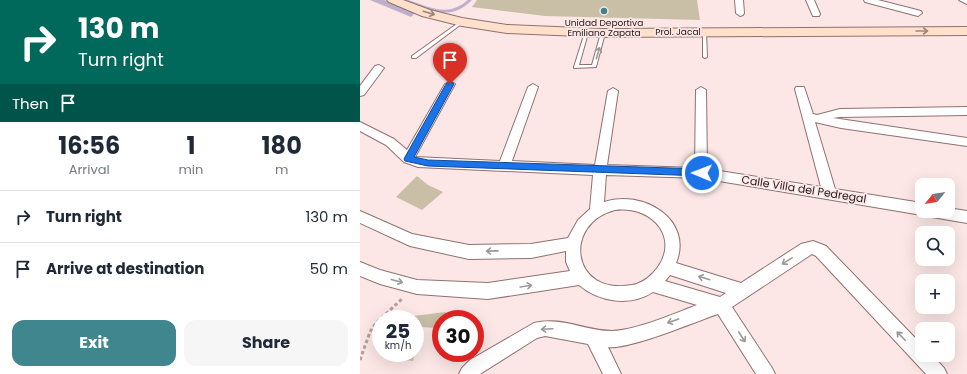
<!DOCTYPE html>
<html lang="en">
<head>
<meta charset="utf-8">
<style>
  body { margin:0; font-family:Poppins,sans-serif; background:#f6f6f7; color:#1f2937; height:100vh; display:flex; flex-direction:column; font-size:15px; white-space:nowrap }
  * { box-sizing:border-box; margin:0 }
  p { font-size:13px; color:#747a83 }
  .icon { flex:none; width:22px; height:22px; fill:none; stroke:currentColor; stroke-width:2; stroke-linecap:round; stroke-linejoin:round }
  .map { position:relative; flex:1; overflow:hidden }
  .drawer { display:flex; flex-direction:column; background:#fff; width:360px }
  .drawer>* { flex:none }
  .guide { background:#00695c; color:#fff; overflow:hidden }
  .needle { width:26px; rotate:240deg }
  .buttons { position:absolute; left:555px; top:178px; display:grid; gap:8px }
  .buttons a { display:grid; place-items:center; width:40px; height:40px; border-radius:8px; background:#fff; box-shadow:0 4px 16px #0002; font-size:20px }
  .speed { position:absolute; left:12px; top:310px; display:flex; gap:8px; font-size:20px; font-weight:700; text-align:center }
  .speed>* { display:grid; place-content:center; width:52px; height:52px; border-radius:50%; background:#fff; box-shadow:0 4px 16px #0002; line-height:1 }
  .speed small { font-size:10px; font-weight:400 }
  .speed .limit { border:6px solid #d22; background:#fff; color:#111 }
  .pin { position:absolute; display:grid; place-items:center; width:34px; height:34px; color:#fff; margin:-41px -17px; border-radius:50% 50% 50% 0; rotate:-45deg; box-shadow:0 0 4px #0007 }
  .pin .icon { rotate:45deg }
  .me { position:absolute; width:44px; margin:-22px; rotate:271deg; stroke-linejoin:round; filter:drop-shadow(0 0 3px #0008) }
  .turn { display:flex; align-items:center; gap:14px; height:84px; padding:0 12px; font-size:18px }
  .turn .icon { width:52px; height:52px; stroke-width:2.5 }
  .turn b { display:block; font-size:28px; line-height:34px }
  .then { display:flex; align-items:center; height:38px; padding:0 12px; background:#0003; gap:8px; font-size:15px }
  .eta { display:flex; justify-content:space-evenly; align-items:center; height:68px; text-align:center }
  .eta b { font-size:24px; font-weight:700; line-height:28px }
  .button { display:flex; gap:8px; margin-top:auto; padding:8px 12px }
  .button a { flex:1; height:46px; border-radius:12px; background:#3f868e; color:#fff; font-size:16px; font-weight:700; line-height:46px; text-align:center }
  .button a+a { background:#f6f6f7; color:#1f2937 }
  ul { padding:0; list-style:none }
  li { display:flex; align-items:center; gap:12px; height:52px; padding:0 12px; border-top:1px solid #e0e1e3 }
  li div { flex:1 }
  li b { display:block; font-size:15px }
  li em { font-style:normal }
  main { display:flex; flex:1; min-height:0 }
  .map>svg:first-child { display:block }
</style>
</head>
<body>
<main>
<section class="drawer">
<div class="guide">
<div class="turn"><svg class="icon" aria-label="right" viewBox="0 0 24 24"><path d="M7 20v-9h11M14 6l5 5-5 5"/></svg><div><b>130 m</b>Turn right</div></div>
<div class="then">Then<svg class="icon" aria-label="arrive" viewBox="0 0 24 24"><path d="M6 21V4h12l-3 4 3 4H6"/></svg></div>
</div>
<div class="eta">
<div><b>16:56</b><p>Arrival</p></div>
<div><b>1</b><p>min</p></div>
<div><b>180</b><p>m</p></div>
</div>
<ul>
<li><svg class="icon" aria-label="right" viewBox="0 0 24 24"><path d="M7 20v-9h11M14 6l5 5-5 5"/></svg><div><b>Turn right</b></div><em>130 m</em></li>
<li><svg class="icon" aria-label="arrive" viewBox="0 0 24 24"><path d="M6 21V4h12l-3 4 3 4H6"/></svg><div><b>Arrive at destination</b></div><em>50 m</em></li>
</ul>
<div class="button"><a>Exit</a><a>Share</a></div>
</section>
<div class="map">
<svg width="607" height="374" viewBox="0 0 607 374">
  <rect width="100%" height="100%" fill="#fce6e6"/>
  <g fill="#c9bfa7">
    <path d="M117,0H337L340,20L185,16L112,7Z"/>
    <path d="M57,176L68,185L83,192L62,210L36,197Z"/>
    <path d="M86,312L81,319L78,328L60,327L55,353V319H44L45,317Z"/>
    <path d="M30,353H55L53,361L27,358Z"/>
  </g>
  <path fill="#beb0cb" d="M10,0H24L55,13L51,17Z"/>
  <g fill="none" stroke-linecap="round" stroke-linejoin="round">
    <path stroke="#beb0cb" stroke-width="3" d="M44,0C68,8 89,21 110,0"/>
    <g stroke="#907171" stroke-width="2">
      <g id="lane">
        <path d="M101,21L104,22L56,58H52V56Z"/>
        <path d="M343,31L346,32L347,57L345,58L343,57Z"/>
        <path d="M225,32L228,33L219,65H232L241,33L243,32L245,33L236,67L214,68V67Z"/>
      </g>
    </g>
    <g stroke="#907171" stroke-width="2">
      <g id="street">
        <path d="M375,0H383L384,13L383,15L380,16L376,13Z"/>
        <path d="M446,0H454L460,14L459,16H453Z"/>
        <path d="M504,0H518L561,11L562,13L558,16L505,2Z"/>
        <path d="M599,0H607V4Z"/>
        <path d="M19,65L24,68L4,95L0,96V86L15,66Z"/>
        <path d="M90,81L95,84L55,157L140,161L168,87L173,84L178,87L152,161L235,165L248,91L253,88L258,91L247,165L335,168L336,90L341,87L346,90L347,169L461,187L435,89L436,87H444L453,114L457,115L480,109L607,107V115L480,117L473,118L607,138V146L481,128L455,122L475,189L562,203V211H588V208L607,211V223L572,217L566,213L562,215L341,178L246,175L244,202C282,189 334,219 316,263L381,283L441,244L453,241L466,246L562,345V355H572L584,368L587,374H566L456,256L452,254L372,307L412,368L415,374H396L358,314C334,322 269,350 248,347L261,374H243L228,344L185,336L177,338L120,374H99L102,368L110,360L174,323C200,316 226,331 252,331C277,330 313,314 337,305L293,292C270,307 239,302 219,285L128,299L57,294L20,284L0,276V262L20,270L57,280L128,283L210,271L206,262V251L171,258L109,259L50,246L0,223V211L52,234L109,245L171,244L208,238L218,220L230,209L233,175L58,167L44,162L26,145L0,131V122L34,139L47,150L85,84ZM255,210C294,205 323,241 293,273C287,279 280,284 272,285C210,296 203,223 255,210ZM310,275L366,293L360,297L305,281Z"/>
      </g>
    </g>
    <g stroke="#907171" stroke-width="2">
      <path id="secondary" d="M27,0H43L70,10L102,18L147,25L243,29L607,27V35L243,37L147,33L102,26L62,16L29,2Z"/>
    </g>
    <path stroke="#b3a0a0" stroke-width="3" stroke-dasharray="3.5 2.5" stroke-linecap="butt" d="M0,360L10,332L16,323L43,298"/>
    <use href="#lane" fill="#fff" fill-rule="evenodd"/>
    <use href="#street" fill="#fff" fill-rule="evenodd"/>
    <use href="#secondary" fill="#ffe0cb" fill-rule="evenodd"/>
  </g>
  <defs><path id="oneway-shaft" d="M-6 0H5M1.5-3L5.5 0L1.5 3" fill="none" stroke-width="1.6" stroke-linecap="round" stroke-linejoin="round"/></defs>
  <g stroke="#9e877b">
    <use href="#oneway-shaft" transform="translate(69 13) rotate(16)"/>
    <use href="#oneway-shaft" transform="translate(562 31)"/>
  </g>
  <g stroke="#9e9898">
    <use href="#oneway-shaft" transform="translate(238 53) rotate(-74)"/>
    <use href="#oneway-shaft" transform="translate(132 251) rotate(179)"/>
    <use href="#oneway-shaft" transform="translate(427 261) rotate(148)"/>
    <use href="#oneway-shaft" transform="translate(344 278) rotate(-163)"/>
    <use href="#oneway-shaft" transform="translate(37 281) rotate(15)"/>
    <use href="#oneway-shaft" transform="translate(166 286) rotate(-9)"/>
    <use href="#oneway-shaft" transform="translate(313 321) rotate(161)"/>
    <use href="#oneway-shaft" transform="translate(187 329) rotate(177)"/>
    <use href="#oneway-shaft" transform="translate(541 336) rotate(-134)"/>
    <use href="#oneway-shaft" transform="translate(382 337) rotate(57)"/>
  </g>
  <path fill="#1a73e8" stroke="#114b97" d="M90,81L94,84L54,157L68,160L342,169L346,173L342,176L68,166L45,161L44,159L45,157L86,84Z"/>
  <circle fill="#3f868e" stroke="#fce6e6" stroke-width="1.5" cx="244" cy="11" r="4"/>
  <g text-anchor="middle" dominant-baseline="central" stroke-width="3.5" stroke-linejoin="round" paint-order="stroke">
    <g font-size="9" fill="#271a1a" stroke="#fce6e6">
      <text x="244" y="23">Unidad Deportiva<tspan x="244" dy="10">Emiliano Zapata</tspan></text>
    </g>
    <g font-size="9" fill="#271a1a" stroke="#fce6e6">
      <text x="318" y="32">Prol. Jacal</text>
    </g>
    <g font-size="11" fill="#271a1a" stroke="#fce6e6">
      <text transform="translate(444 189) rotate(9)">Calle Villa del Pedregal</text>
    </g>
  </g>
</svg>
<div class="buttons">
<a><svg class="needle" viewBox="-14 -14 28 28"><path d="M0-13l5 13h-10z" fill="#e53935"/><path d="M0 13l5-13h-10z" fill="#747a83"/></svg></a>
<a><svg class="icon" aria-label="search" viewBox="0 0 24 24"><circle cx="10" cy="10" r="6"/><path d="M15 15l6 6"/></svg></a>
<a>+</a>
<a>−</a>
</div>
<div class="speed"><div>25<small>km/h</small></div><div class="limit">30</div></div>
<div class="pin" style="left:90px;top:84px;background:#d93025"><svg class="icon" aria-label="arrive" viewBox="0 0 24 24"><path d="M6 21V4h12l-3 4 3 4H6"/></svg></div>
<svg class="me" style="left:342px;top:173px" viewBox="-20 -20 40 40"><circle r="17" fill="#1a73e8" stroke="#fff" stroke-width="3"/><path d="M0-11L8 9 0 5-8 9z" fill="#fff"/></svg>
</div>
</main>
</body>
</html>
